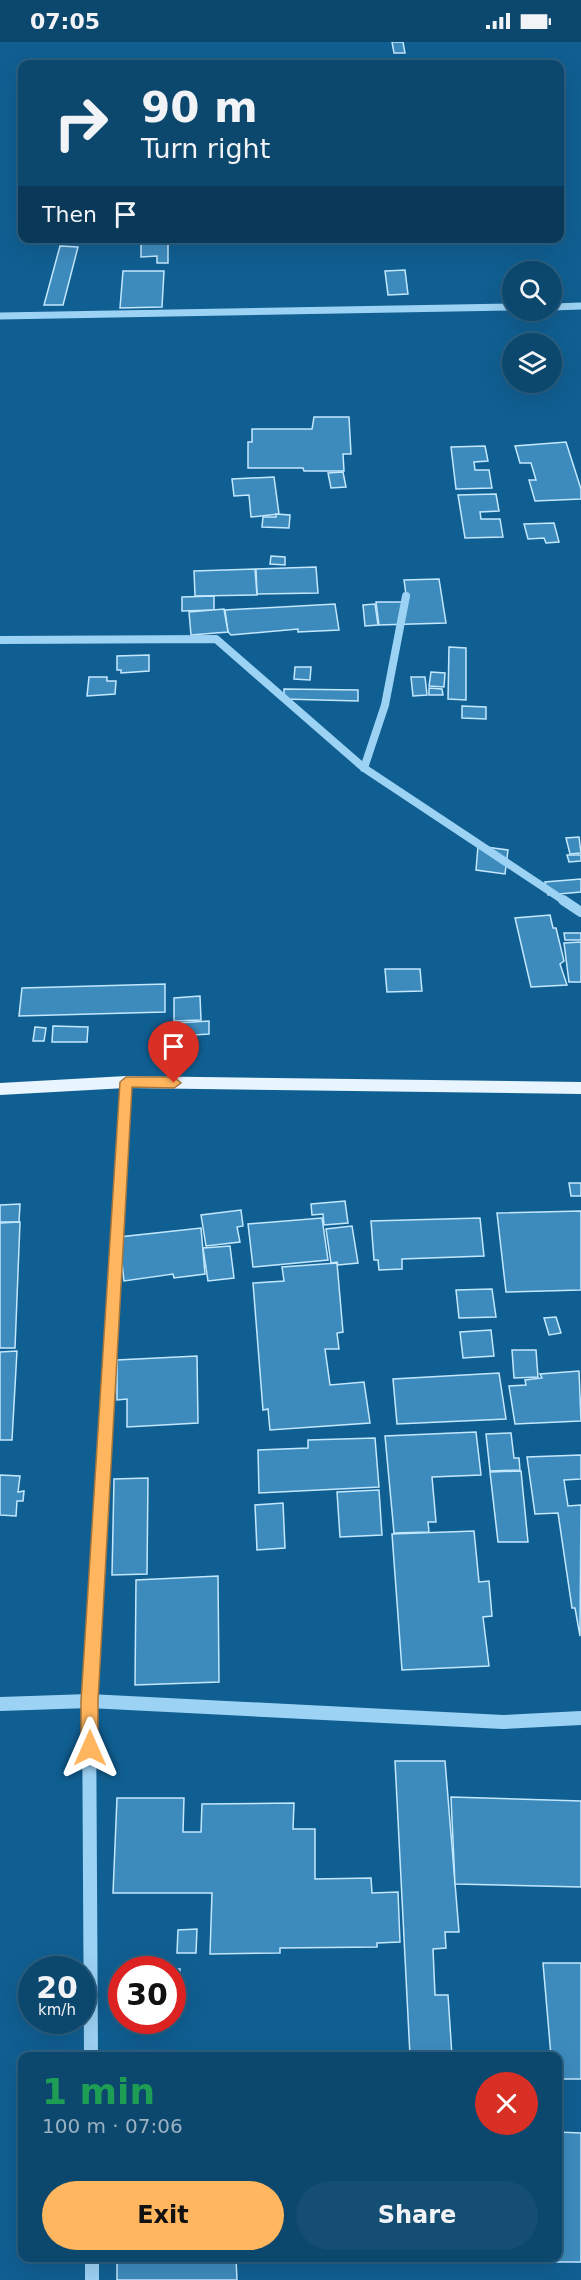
<!DOCTYPE html>
<html lang="en">
<head>
<meta charset="utf-8">
<style>
  body { margin:0; font-family:"DejaVu Sans",sans-serif; background:#154e73; color:#f1f3f6; height:100vh; display:flex; flex-direction:column; font-size:22px; white-space:nowrap }
  * { box-sizing:border-box; margin:0 }
  p { font-size:20px; color:#9ab2c2 }
  .icon { flex:none; width:33px; height:33px; fill:none; stroke:currentColor; stroke-width:2; stroke-linecap:round; stroke-linejoin:round }
  .map { position:relative; flex:1; overflow:hidden }
  .details { position:absolute; left:18px; top:2010px; width:544px; height:210px; display:flex; flex-direction:column; background:#0c476e; border-radius:12px; box-shadow:0 6px 24px #0002,0 0 0 2px #2c5f81 }
  .details>* { flex:none }
  .hud { position:absolute; left:18px; top:18px; width:546px; height:183px; border-radius:12px; box-shadow:0 6px 24px #0002,0 0 0 2px #2c5f81; background:#0c476e; color:#f1f3f6; overflow:hidden }
  .buttons { position:absolute; left:502px; top:219px; display:grid; gap:12px }
  .buttons a { display:grid; place-items:center; width:60px; height:60px; border-radius:50%; background:#0c476e; box-shadow:0 6px 24px #0002,0 0 0 2px #2c5f81; font-size:30px }
  .speed { position:absolute; left:18px; top:1914px; display:flex; gap:12px; font-size:30px; font-weight:700; text-align:center }
  .speed>* { display:grid; place-content:center; width:78px; height:78px; border-radius:50%; background:#0c476e; box-shadow:0 6px 24px #0002,0 0 0 2px #2c5f81; line-height:1 }
  .speed small { font-size:15px; font-weight:400 }
  .speed .limit { border:9px solid #d22; background:#fff; color:#111 }
  .pin { position:absolute; display:grid; place-items:center; width:51px; height:51px; color:#fff; margin:-62px -26px; border-radius:50% 50% 50% 0; rotate:-45deg; box-shadow:0 0 6px #0007 }
  .pin .icon { rotate:45deg }
  .me { position:absolute; width:66px; margin:-33px; rotate:0deg; stroke-linejoin:round; filter:drop-shadow(0 0 4px #0008) }
  .turn { display:flex; align-items:center; gap:21px; height:126px; padding:0 24px; font-size:27px }
  .turn .icon { width:78px; height:78px; stroke-width:2.5 }
  .turn b { display:block; font-size:42px; line-height:51px }
  .then { display:flex; align-items:center; height:57px; padding:0 24px; background:#0003; gap:12px; font-size:22px }
  .round { display:grid; place-items:center; flex:none; width:63px; height:63px; border-radius:32px; background:#154e73 }
  .summary { display:flex; align-items:center; justify-content:space-between; height:102px; padding:0 24px }
  h1 { font-size:36px; font-weight:600; line-height:45px; color:#1e9e55 }
  .cta { display:flex; gap:12px; margin-top:auto; padding:12px 24px }
  .cta a { flex:1; height:69px; border-radius:36px; background:#ffb65e; color:#111; font-size:24px; font-weight:600; line-height:69px; text-align:center }
  .cta a+a { background:#154e73; color:#f1f3f6 }
  .status { display:flex; justify-content:space-between; align-items:center; height:42px; padding:0 30px; background:#0c476e; direction:ltr }
  .status svg { height:16px; fill:currentColor }
  .map>svg:first-child { display:block }
</style>
</head>
<body>
<div class="status"><b>07:05</b><svg viewBox="0 0 49 12"><path d="M0 12V9h3v3zM5 12V6h3v6zM10 12V3h3v9zM15 12V0h3v12zM26 1h20v11H26zM47 4h2v5h-2z"/></svg></div>
<div class="map">
<svg width="581" height="2238" viewBox="0 0 581 2238">
  <rect width="100%" height="100%" fill="#105f92"/>
  <g fill="#3d8bbd" stroke="#c3e8fe" stroke-width="1.5">
    <path d="M392,0H403L405,11H394Z"/>
    <path d="M141,196H168V221H157V214L141,215Z"/>
    <path d="M60,204L78,205L63,263H44Z"/>
    <path d="M405,228L408,252L388,253L385,229Z"/>
    <path d="M123,229H164L162,265L120,266Z"/>
    <path d="M314,375H349L351,412H343L344,429H304L303,426H248V400H252V387H312Z"/>
    <path d="M566,400L581,447V457L535,459L529,438H536L531,421H520L515,404Z"/>
    <path d="M485,404L488,419L474,420L475,428H489L492,446L456,447L451,405Z"/>
    <path d="M343,430L346,445L331,446L328,431Z"/>
    <path d="M274,435L279,472L251,475L249,453L234,454L232,437Z"/>
    <path d="M496,452L499,469L480,470L481,477H500L503,495L465,496L458,453Z"/>
    <path d="M276,472L290,473L289,486L262,485L263,475H276Z"/>
    <path d="M554,481L559,500L546,501L544,496L528,497L524,482Z"/>
    <path d="M271,514L285,515V523L270,522Z"/>
    <path d="M316,525L318,551L257,552L256,527Z"/>
    <path d="M255,527L257,553L195,554L194,529Z"/>
    <path d="M439,537L446,581L379,583L376,560H407L404,538Z"/>
    <path d="M214,554V568L182,569V555Z"/>
    <path d="M335,562L339,588L298,590V587L231,593L228,590L225,568Z"/>
    <path d="M375,562L378,583L365,584L363,563Z"/>
    <path d="M224,567L228,590L191,593L189,570Z"/>
    <path d="M449,605L466,606V658L448,657Z"/>
    <path d="M149,613V629L121,631V628H117V614Z"/>
    <path d="M295,625H311L310,638L294,637Z"/>
    <path d="M431,630L445,631L444,645L429,644Z"/>
    <path d="M89,635H107V639H116L115,652L87,654Z"/>
    <path d="M411,635H425L427,653L413,654Z"/>
    <path d="M429,646L442,647L443,653H429Z"/>
    <path d="M284,647L358,648V659L284,657Z"/>
    <path d="M462,664L486,665V677L462,676Z"/>
    <path d="M579,795L581,811L570,812L566,796Z"/>
    <path d="M478,804L508,808L505,832L476,828Z"/>
    <path d="M567,813H581V819L569,820Z"/>
    <path d="M581,837V850L548,853L545,840Z"/>
    <path d="M550,873L553,886H556L564,919L560,922L567,943L531,945L515,876Z"/>
    <path d="M564,891H581V898H565Z"/>
    <path d="M581,900V940H569L564,901Z"/>
    <path d="M385,927H420L422,949L387,950Z"/>
    <path d="M165,942V970L19,974L22,946Z"/>
    <path d="M200,954L201,978L174,979V956Z"/>
    <path d="M209,979V992L178,994L176,981Z"/>
    <path d="M173,981L175,993H165L164,982Z"/>
    <path d="M53,984L88,985L87,1000H52Z"/>
    <path d="M35,985L46,986L44,999H33Z"/>
    <path d="M569,1141H581V1154H571Z"/>
    <path d="M345,1159L348,1181L324,1183L323,1172L312,1173L311,1162Z"/>
    <path d="M20,1162L19,1180H0V1163Z"/>
    <path d="M241,1168L243,1184L237,1185L240,1200L206,1204L201,1173Z"/>
    <path d="M581,1169V1248L506,1250L497,1171Z"/>
    <path d="M322,1176L328,1218L253,1225L248,1182Z"/>
    <path d="M480,1176L484,1214L402,1217V1227L379,1228L378,1218H374L371,1179Z"/>
    <path d="M20,1180L15,1306H0V1181Z"/>
    <path d="M352,1184L358,1221L338,1223L337,1220L331,1221L326,1187Z"/>
    <path d="M201,1186L205,1232L174,1236L173,1232L124,1239L119,1195Z"/>
    <path d="M230,1204L234,1236L208,1239L203,1206Z"/>
    <path d="M337,1221L343,1290L337,1291L339,1307H325L330,1343L364,1340L370,1381L270,1388L268,1367L263,1368L253,1241L284,1239L282,1225Z"/>
    <path d="M492,1247L496,1275L459,1276L456,1248Z"/>
    <path d="M556,1275L561,1291L549,1293L544,1276Z"/>
    <path d="M491,1288L494,1314L463,1316L460,1290Z"/>
    <path d="M512,1308H536L538,1335L514,1336Z"/>
    <path d="M17,1309L12,1398H0V1310Z"/>
    <path d="M197,1314L198,1381L127,1385V1357L117,1358V1318Z"/>
    <path d="M579,1329L581,1379L515,1382L509,1344L526,1343L525,1338L542,1336L540,1332Z"/>
    <path d="M499,1331L506,1377L397,1382L393,1337Z"/>
    <path d="M476,1390L481,1433L432,1435L436,1480H428L429,1490L394,1491L385,1394Z"/>
    <path d="M511,1391L514,1416H519L520,1428L490,1429L486,1392Z"/>
    <path d="M375,1396L379,1445L259,1451L258,1408L308,1406V1398Z"/>
    <path d="M581,1413V1437L564,1438L568,1464L581,1463L580,1594L575,1566H572L558,1471L535,1472L527,1415Z"/>
    <path d="M521,1429L528,1500H498L490,1430Z"/>
    <path d="M0,1433L20,1434L18,1450L24,1449L23,1459H17L16,1474L0,1473Z"/>
    <path d="M148,1436L147,1532L112,1533L114,1437Z"/>
    <path d="M379,1448L382,1493L340,1495L337,1450Z"/>
    <path d="M283,1461L285,1506L257,1508L255,1463Z"/>
    <path d="M474,1489L479,1540L489,1539L492,1574L483,1575L489,1624L402,1628L392,1492Z"/>
    <path d="M218,1534L219,1640L135,1643L136,1538Z"/>
    <path d="M395,1719H445L459,1890H445L446,1906L433,1907L435,1953H448L452,2014H410Z"/>
    <path d="M451,1755L581,1759V1845L455,1842Z"/>
    <path d="M117,1756H184L183,1790H201L202,1762L294,1761L293,1787H315V1837L371,1836L372,1851L398,1850L400,1900L377,1901V1905L280,1906V1911L210,1912L212,1851H113Z"/>
    <path d="M197,1887L196,1911H177L178,1888Z"/>
    <path d="M543,1921H581V2037H558V2014H551Z"/>
    <path d="M143,1927H180L177,1977H172V1928Z"/>
    <path d="M558,2090L581,2091V2220H465V2216H558Z"/>
    <path d="M117,2216H236L237,2238H117Z"/>
  </g>
  <g fill="none" stroke-linecap="round" stroke-linejoin="round">
    <g stroke="#9cd2f3" stroke-width="7">
      <path d="M552,265L581,264"/>
      <path d="M0,274L513,265"/>
    </g>
    <g stroke="#9cd2f3" stroke-width="8">
      <path d="M0,598L216,597L364,726L566,860"/>
      <path d="M364,726L385,663L406,554"/>
    </g>
    <g stroke="#9cd2f3" stroke-width="10">
      <path d="M563,858L581,870"/>
      <path d="M100,1468L126,1040"/>
    </g>
    <g stroke="#9cd2f3" stroke-width="14">
      <path d="M0,1662L89,1659L503,1680L581,1676"/>
      <path d="M91,2014L89,1659L101,1467"/>
      <path d="M92,2216V2238"/>
    </g>
    <path fill="#e8f5ff" fill-rule="evenodd" d="M126,1034L581,1040V1052L126,1046L0,1053V1041Z"/>
  </g>
  <path fill="#ffb65e" stroke="#a6763d" stroke-width="1.5" d="M126,1035H174L181,1041L174,1046L132,1045L98,1659V1706L95,1712L90,1715L84,1712L81,1706V1659L120,1040Z"/>
</svg>
<div class="buttons">
<a><svg class="icon" aria-label="search" viewBox="0 0 24 24"><circle cx="10" cy="10" r="6"/><path d="M15 15l6 6"/></svg></a>
<a><svg class="icon" aria-label="layers" viewBox="0 0 24 24"><path d="M12 4l9 5-9 5-9-5zM3 14l9 5 9-5"/></svg></a>
</div>
<div class="speed"><div>20<small>km/h</small></div><div class="limit">30</div></div>
<div class="pin" style="left:174px;top:1041px;background:#d93025"><svg class="icon" aria-label="arrive" viewBox="0 0 24 24"><path d="M6 21V4h12l-3 4 3 4H6"/></svg></div>
<svg class="me" style="left:90px;top:1706px" viewBox="-20 -20 40 40"><path d="M0-17L14 15 0 8-14 15z" fill="#ffb65e" stroke="#fff" stroke-width="4"/></svg>
<div class="hud">
<div class="turn"><svg class="icon" aria-label="right" viewBox="0 0 24 24"><path d="M7 20v-9h11M14 6l5 5-5 5"/></svg><div><b>90 m</b>Turn right</div></div>
<div class="then">Then<svg class="icon" aria-label="arrive" viewBox="0 0 24 24"><path d="M6 21V4h12l-3 4 3 4H6"/></svg></div>
</div>
<section class="details">
<div class="summary"><div><h1>1 min</h1><p>100 m · 07:06</p></div><a class="round" style="background:#d93025;color:#fff"><svg class="icon" aria-label="close" viewBox="0 0 24 24"><path d="M6 6l12 12M18 6L6 18"/></svg></a></div>
<div class="cta"><a>Exit</a><a>Share</a></div>
</section>
</div>
</body>
</html>
